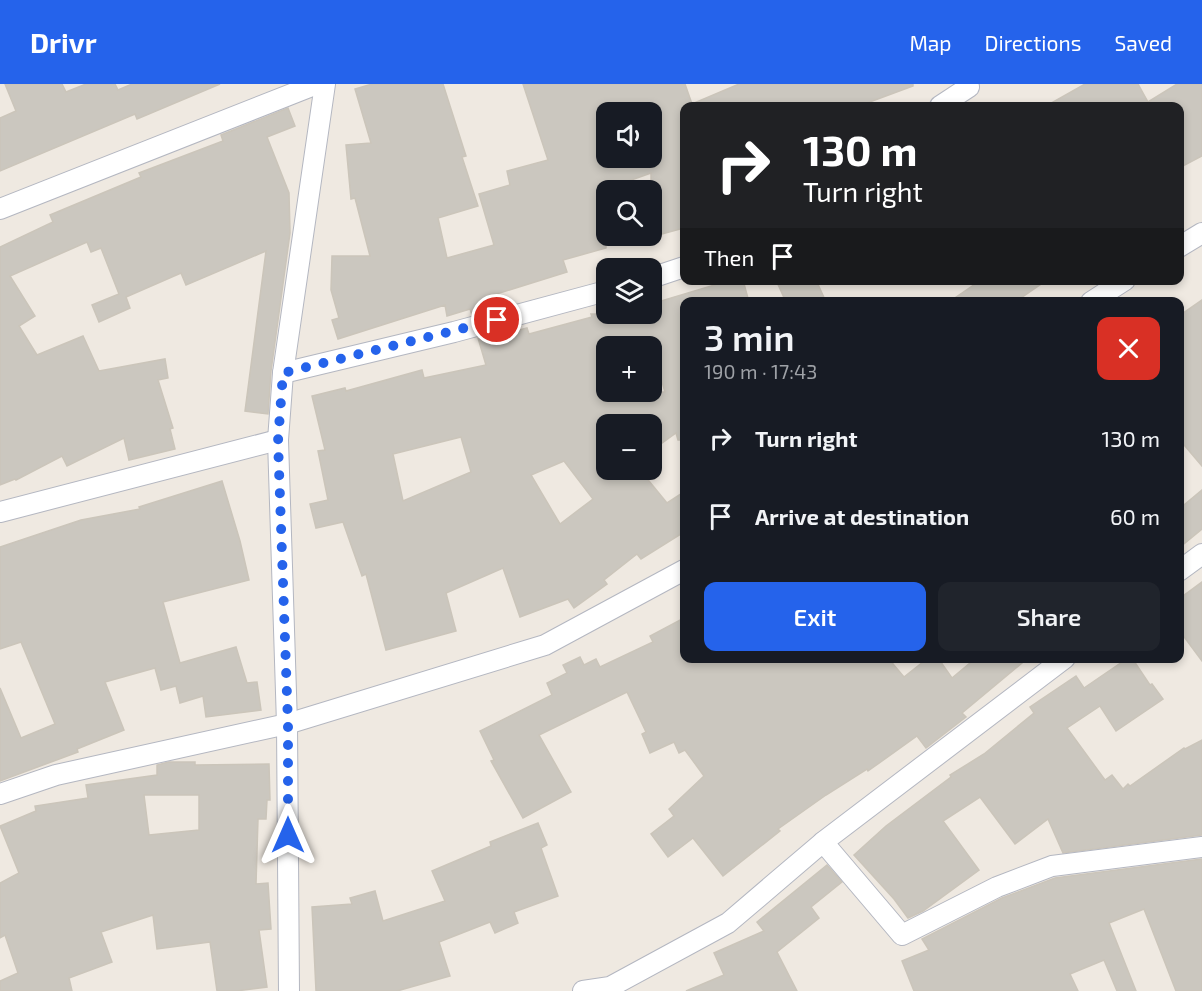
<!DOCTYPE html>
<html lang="en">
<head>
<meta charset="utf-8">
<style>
  body { margin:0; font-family:"Exo 2",sans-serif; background:#20242c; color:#f1f3f6; height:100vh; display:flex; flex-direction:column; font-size:22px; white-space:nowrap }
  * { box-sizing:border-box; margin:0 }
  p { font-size:20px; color:#9ea1a6 }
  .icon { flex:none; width:33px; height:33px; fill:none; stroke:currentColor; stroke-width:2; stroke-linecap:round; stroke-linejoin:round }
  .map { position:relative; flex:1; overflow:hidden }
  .side { position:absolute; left:680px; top:213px; width:504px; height:366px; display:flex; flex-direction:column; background:#171b24; border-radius:12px; box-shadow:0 3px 9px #0003 }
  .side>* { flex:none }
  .hud { position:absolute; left:680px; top:18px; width:504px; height:183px; border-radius:12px; box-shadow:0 3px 9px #0003; background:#202124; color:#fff; overflow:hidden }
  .controls { position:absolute; left:596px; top:18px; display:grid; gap:12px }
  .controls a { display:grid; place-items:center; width:66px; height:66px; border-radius:12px; background:#171b24; box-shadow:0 3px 9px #0003; font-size:30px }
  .pin { position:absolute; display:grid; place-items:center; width:51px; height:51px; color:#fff; margin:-26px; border:3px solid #fff; border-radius:50%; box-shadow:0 2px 6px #0007 }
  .me { position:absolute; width:66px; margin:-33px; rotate:0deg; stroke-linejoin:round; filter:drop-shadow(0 0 4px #0008) }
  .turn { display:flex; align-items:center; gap:21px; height:126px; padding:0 24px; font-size:27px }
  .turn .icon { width:78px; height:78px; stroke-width:2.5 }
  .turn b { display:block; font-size:42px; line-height:51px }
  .then { display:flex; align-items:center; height:57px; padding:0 24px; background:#0003; gap:12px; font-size:22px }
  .round { display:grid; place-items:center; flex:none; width:63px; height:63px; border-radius:12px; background:#20242c }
  .overview { display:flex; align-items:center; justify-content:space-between; height:102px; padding:0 24px }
  h1 { font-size:36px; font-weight:600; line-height:45px }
  .action { display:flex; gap:12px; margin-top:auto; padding:12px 24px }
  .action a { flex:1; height:69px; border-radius:12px; background:#2563eb; color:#fff; font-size:24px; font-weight:600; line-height:69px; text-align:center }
  .action a+a { background:#20242c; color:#f1f3f6 }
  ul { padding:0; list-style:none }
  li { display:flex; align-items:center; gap:18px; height:78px; padding:0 24px }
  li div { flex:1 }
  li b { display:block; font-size:22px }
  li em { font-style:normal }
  header { display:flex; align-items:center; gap:36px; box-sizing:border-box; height:84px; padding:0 30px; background:#2563eb; color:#fff }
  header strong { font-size:28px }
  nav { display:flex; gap:33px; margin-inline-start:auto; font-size:21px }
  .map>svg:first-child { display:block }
</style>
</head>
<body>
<header>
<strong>Drivr</strong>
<nav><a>Map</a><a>Directions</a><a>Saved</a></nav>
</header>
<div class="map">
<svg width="1202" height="907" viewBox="0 0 1202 907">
  <rect width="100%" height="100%" fill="#efe9e1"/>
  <g fill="#cbc7bf" stroke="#cbc5ba" stroke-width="1.5" fill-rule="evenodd">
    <path d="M5,0H62L66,8L86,0H115L118,6L132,0H220L137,35L135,30L0,87V34L16,27Z"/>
    <path d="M372,0H443L466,72L462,73L478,122L438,134L447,174L494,161L479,110L510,101L507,87L548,76L523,0H685L692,20L739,0H913V2L859,22H684V144L651,153V89L606,105V164L563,176L567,188L490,212L494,225L472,231L470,225L447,232L445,221L338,255L332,236L339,234L331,206L332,172H370L355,114L351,115L346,61L371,59L355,5ZM606,28H651V74H606Z"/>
    <path d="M1085,0H1138L1148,18L1177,0H1202V72L1179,84V22H1046Z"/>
    <path d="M288,24L295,42L267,53L289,109L290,149L271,287L268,330L245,327L266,167L186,201L181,189L126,213L130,224L99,238L92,221L119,210L101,164L91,168L87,158L10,192L35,232L19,242L37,271L83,252L99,287L165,275L168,294L158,296L173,344L170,345L175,365L129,376L124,354L67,382L62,372L16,396L15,395L0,401V163L53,138L50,131L141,93L139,89L223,57L221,51Z"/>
    <path d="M731,196H743L749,218H684V356H678L676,349L651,367V340H606V386H640L667,419L684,408V448L641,475L637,470L604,496L607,500L574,524L568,515L520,533L503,484L446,509L456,547L386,566L366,490L362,492L343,438L316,444L310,420L328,416L318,367L325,366L312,312L345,304L346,307L422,286L424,294L486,281L478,254L500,248L501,251L527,244L529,250L592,233L591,230H651V220ZM649,254L665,308H606V262ZM461,353L471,388L403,417L393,370ZM564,377L593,415L560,440L531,391Z"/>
    <path d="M776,196H816L826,218H786Z"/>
    <path d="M981,196H1047L1015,218H949Z"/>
    <path d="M1202,216V382L1179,355V232Z"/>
    <path d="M222,397L240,457L249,496L163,518L180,579L236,563L247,599L257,598L261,626L206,633L203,612L180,619L176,602L161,606L155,584L105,598L124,646L77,665L78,668L0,697V604L21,654L55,640L21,558L0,565V463L81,436L140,425L139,423Z"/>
    <path d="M1202,406V445L1179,464V425Z"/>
    <path d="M1202,498V577L1179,546V515Z"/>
    <path d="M684,534V574H888L904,593L928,574H938L952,594L976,574H1028L962,629L966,633L926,664L917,652L868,687L867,685L826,711L778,745L780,747L723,792L693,754L668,773L651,750L674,732L669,725L704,692L685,666L679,669L674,658L650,669L642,650L646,648L627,608L539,651L571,708L523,734L491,677L494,676L480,647L552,611L547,599L567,589L563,581L580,573L584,581L596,575L600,583L653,558L650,552Z"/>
    <path d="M1128,574H1132L1150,601L1152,600L1163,615L1116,647L1100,622L1067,644L1105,696L1112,691L1123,705L1128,700L1130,702L1184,664L1185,665L1202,656V751L1063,769L1048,735L1015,760L980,713L943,737L979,786L923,827L908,834L894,815L854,771L886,742L951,693L950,691L984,670L1034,629L1030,623L1076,592L1084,604Z"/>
    <path d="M169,678H195V681L269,680L270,716H267L266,735H258L256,800L268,799L271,845L259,846L267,903L236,907H217L210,858L157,865L153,831L101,848L112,878L69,894L72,907H0V897L18,889L5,851L0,854V799L19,789L0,742L36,727L35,722L88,714L86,701L157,691V681ZM144,711H199V746L149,751Z"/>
    <path d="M538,739L547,761L541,764L558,812L514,828L518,839L495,849L490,838L439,858L450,892L397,907H316L312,823L352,820L350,814L375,807L383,837L445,817L432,787L491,762L490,758Z"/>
    <path d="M1202,775V907H1176L1144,825L1109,839L1136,907H1117L1104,876L1070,890L1078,907H914L902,877L929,866L922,855L1002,814L1055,794Z"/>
    <path d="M827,781L842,798L811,823L819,834L777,868L797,907H686L724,891L714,869L764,847L757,838Z"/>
  </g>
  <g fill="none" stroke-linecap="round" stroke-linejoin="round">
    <g stroke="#b4b7c1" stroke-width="22">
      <g id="street">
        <path d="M940,22L969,3"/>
        <path d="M0,125L317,0"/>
        <path d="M1179,163L1202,149"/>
        <path d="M651,194L684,183"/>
        <path d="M1091,218L1125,196"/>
        <path d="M283,289L454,248L606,207"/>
        <path d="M0,428L278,356"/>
        <path d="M1179,487L1202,470"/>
        <path d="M0,710L56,691L287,640L545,561L684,486"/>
        <path d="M823,758L902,851L997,803L1052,782L1202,763"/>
        <path d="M289,907L287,640L278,356L283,289L325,0"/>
        <path d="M583,907L610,903L728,839L823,758L1065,574"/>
      </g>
    </g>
    <use href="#street" stroke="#fff" stroke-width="20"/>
  </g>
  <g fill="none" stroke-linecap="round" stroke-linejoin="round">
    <path stroke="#2563eb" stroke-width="10" stroke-dasharray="0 18" d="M288,751V640L278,357L283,289L497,236"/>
  </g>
</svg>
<div class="controls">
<a><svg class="icon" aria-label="sound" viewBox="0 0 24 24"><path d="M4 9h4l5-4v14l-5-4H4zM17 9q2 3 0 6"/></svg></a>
<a><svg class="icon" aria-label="search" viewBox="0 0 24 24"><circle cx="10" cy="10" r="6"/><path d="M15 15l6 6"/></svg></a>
<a><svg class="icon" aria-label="layers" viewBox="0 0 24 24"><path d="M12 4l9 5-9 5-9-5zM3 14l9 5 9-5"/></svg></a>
<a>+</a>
<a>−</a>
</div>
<div class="pin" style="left:497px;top:236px;background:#d93025"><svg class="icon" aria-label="arrive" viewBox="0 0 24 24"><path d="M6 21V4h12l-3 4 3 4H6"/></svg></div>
<svg class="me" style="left:288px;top:751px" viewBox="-20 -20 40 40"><path d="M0-17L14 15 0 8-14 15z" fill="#2563eb" stroke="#fff" stroke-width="4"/></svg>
<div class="hud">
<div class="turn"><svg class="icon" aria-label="right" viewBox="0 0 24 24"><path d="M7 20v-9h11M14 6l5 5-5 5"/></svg><div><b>130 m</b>Turn right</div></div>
<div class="then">Then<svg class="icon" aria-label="arrive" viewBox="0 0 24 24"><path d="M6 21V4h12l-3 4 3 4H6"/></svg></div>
</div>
<section class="side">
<div class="overview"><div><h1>3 min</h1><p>190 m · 17:43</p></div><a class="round" style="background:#d93025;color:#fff"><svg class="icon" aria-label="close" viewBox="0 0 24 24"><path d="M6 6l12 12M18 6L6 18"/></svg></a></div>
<ul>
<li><svg class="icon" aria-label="right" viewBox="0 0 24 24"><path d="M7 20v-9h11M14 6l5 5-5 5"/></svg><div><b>Turn right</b></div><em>130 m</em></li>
<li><svg class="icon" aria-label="arrive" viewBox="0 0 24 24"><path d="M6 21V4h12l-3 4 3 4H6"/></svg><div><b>Arrive at destination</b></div><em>60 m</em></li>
</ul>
<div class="action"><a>Exit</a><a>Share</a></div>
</section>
</div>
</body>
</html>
